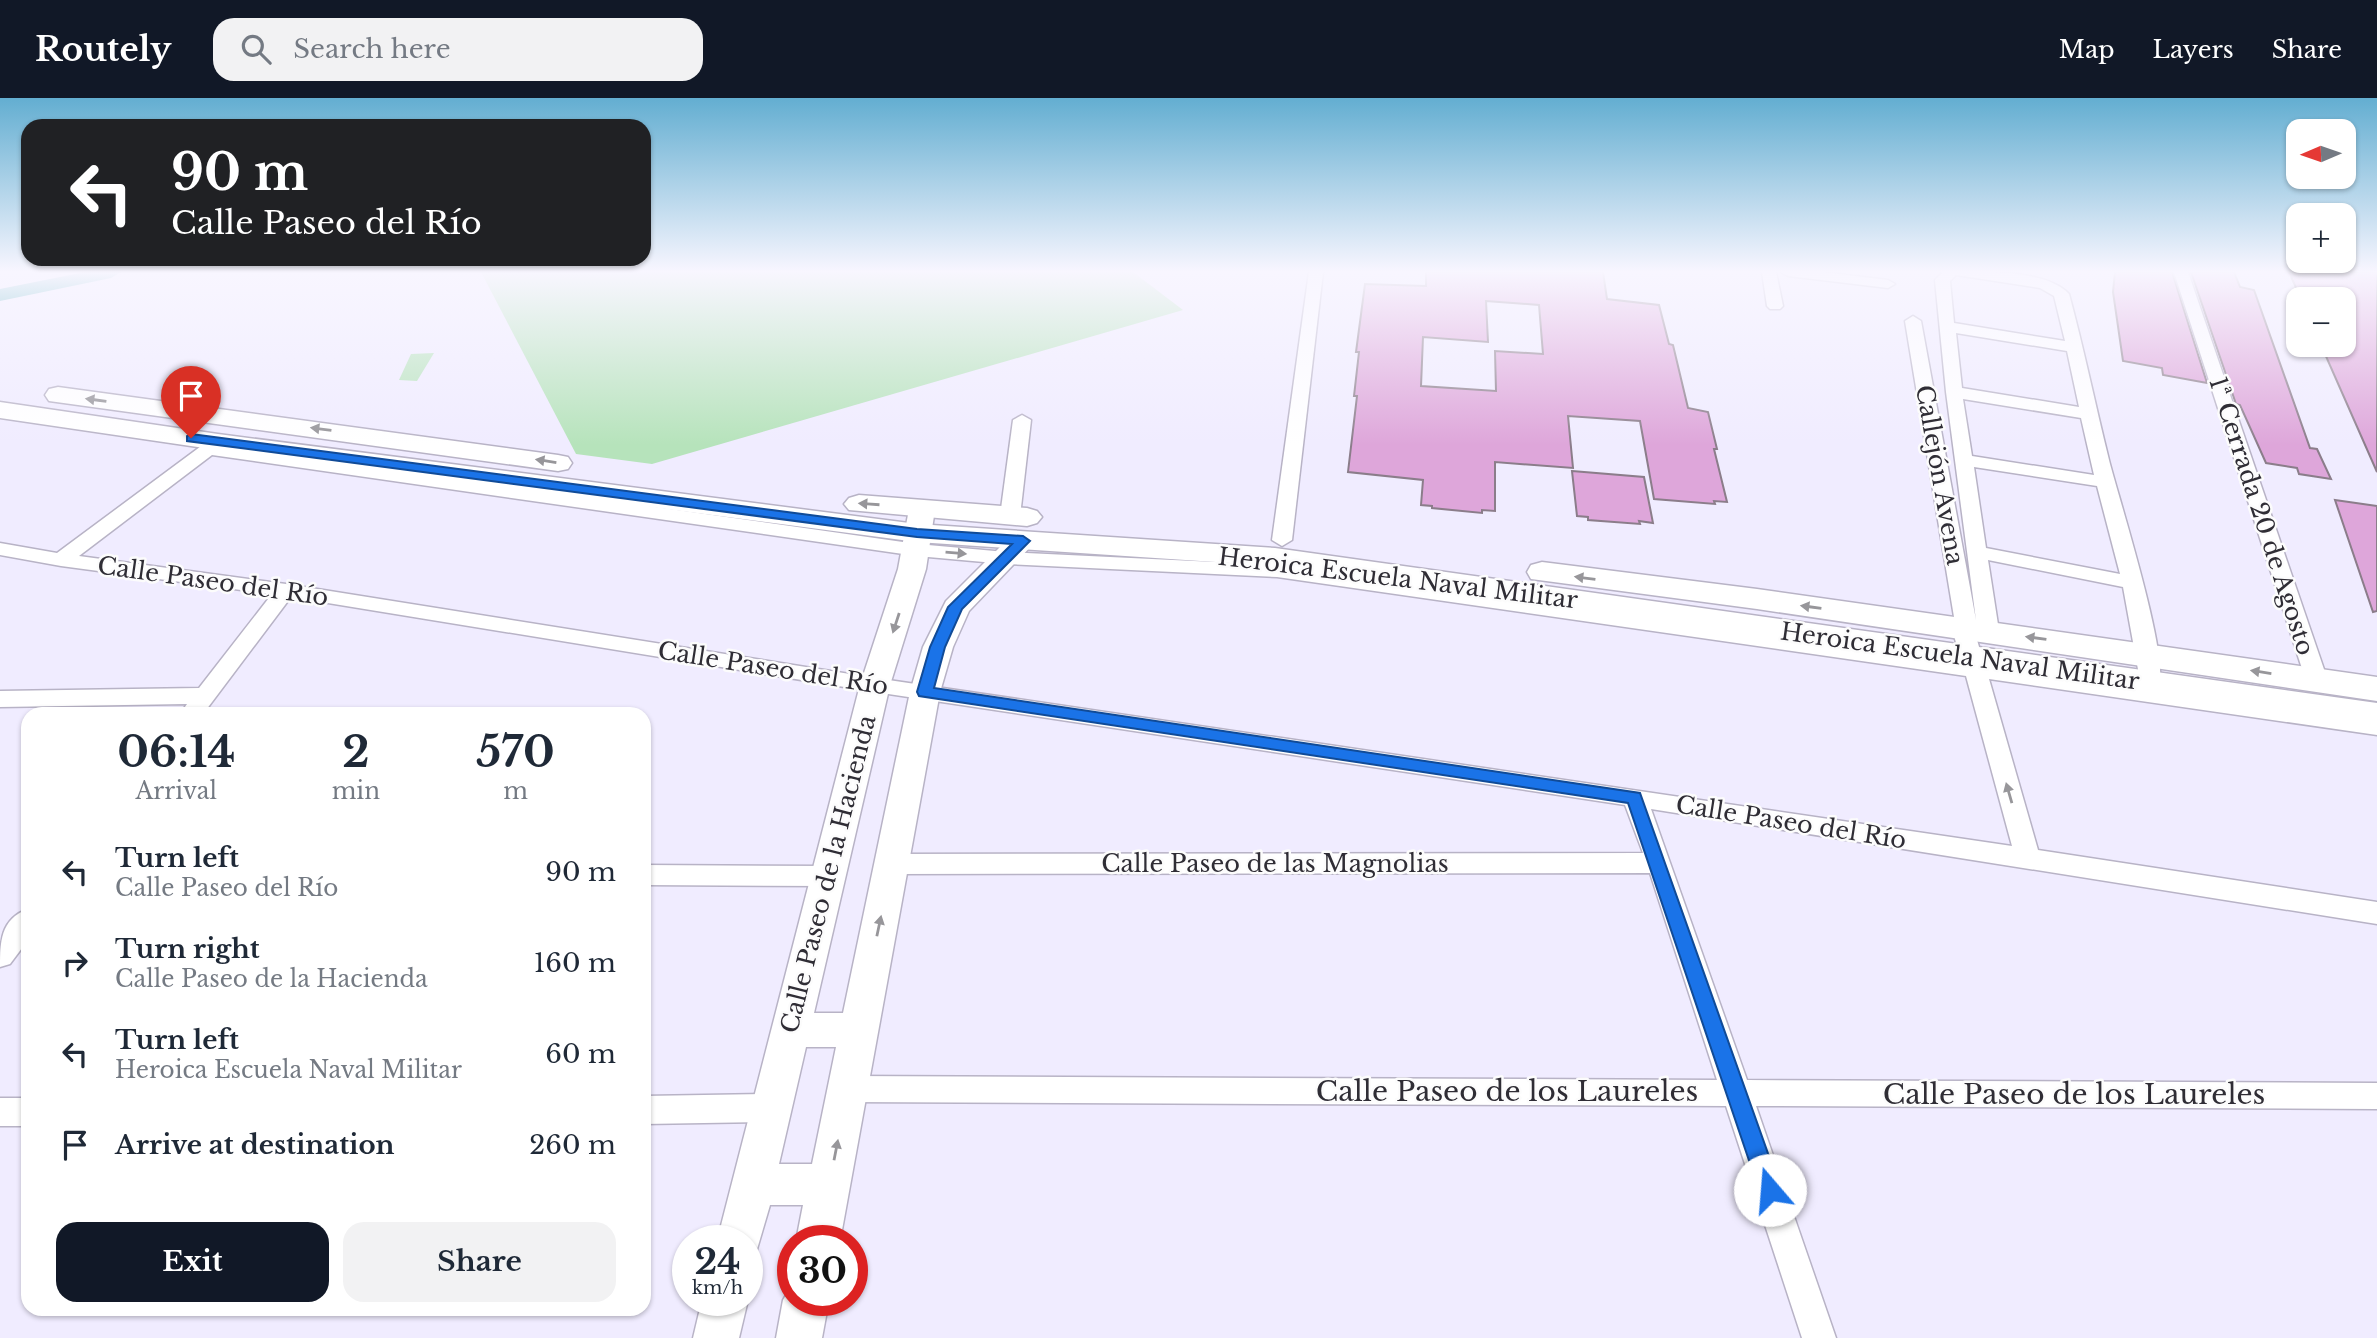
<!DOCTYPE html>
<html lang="en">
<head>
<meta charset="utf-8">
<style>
  body { margin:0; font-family:"Libre Baskerville",serif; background:#f2f2f3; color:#1f2937; height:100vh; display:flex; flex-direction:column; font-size:26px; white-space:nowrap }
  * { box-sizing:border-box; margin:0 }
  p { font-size:23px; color:#747a83 }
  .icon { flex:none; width:38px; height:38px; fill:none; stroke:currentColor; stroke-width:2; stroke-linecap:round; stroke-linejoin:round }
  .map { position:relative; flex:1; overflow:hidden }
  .drawer { position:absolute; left:21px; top:609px; width:630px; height:609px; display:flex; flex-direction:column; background:#fff; border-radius:21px; box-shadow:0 2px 5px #0004 }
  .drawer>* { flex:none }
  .hud { position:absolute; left:21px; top:21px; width:630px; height:147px; border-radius:21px; box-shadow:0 2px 5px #0004; background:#202124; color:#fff; overflow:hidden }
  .needle { width:46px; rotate:268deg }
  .fabs { position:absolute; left:2286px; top:21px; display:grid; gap:14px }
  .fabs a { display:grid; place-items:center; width:70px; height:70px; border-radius:14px; background:#fff; box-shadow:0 2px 5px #0004; font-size:35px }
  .speed { position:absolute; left:672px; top:1127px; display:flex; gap:14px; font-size:35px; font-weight:700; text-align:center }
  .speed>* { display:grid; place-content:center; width:91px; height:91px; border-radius:50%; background:#fff; box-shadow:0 2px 5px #0004; line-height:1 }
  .speed small { font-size:18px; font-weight:400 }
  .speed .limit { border:10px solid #d22; background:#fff; color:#111 }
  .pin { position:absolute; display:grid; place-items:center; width:60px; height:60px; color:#fff; margin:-72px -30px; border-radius:50% 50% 50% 0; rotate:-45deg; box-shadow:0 0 7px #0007 }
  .pin .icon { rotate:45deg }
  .me { position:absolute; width:77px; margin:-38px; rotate:342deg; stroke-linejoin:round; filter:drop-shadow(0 0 5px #0008) }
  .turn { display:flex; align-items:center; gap:24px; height:147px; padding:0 35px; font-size:32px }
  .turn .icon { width:91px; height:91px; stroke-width:2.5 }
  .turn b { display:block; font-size:49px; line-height:60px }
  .eta { display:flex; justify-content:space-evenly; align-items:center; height:119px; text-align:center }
  .eta b { font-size:42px; font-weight:800; line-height:49px }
  .action { display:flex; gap:14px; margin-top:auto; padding:14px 35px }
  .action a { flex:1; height:80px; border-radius:21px; background:#111827; color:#fff; font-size:28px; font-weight:800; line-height:80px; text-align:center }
  .action a+a { background:#f2f2f3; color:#1f2937 }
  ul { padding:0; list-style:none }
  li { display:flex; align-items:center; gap:21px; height:91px; padding:0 35px }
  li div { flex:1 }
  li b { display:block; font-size:26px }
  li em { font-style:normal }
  header { display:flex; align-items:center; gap:42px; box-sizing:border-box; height:98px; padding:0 35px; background:#111827; color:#fff }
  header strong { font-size:33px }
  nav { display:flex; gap:38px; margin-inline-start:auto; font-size:24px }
  .search { width:490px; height:63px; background:#f2f2f3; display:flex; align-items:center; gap:18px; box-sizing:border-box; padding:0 24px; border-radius:21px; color:#747a83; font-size:26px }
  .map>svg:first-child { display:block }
</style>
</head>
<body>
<header>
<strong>Routely</strong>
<div class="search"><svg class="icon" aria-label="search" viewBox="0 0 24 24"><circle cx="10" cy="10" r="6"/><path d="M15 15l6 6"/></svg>Search here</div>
<nav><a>Map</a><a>Layers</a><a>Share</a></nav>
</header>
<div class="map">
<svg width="2377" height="1240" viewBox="0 0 2377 1240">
  <rect width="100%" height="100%" fill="#f0ecff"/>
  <g fill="#b6e3bb">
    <path d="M481,174H1133L1183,212L652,366L576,356Z"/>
    <path d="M434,255L417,283L399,282L411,256Z"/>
  </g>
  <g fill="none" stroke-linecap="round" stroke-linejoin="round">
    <path fill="#3ca6ae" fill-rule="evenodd" d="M85,174H121L111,180L0,203V191Z"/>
  </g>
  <g fill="#dea6da" stroke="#8b7d8a" stroke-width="2" fill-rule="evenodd">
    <path d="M1426,174H1603L1607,201L1659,207L1669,246L1673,247L1688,310L1708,314L1717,351H1714L1727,404L1714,403L1715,406L1654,401L1640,323L1568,318L1573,370L1495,364V413L1482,412V415L1432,410V408L1421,407L1423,382L1348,374L1357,298H1354L1359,254H1356L1365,186L1426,188ZM1486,203L1539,207L1543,256L1495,253L1496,293L1421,288L1423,239L1488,244Z"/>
    <path d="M2115,174H2172L2207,285L2163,277L2162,270L2123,263L2113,194Z"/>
    <path d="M2191,174H2234L2240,189L2254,192L2310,350L2317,351L2331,381L2299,376L2297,370L2266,365L2240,307L2236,306Z"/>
    <path d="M2289,174H2377V374L2321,247H2343V201H2301Z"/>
    <path d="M1572,373L1644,379L1653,425L1639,423L1640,426L1588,422V419L1577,418Z"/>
    <path d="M2335,402L2377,408V513L2373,514Z"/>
  </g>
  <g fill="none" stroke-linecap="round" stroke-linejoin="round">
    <g stroke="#b8b3c6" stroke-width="3">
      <g id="street">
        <path d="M1309,174H1323L1292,442L1282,448L1272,442Z"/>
        <path d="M1762,174H1776L1783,208L1780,211H1770L1767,208Z"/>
        <path d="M1781,174H1822L1888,182L1895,186L1888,190L1788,178Z"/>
        <path d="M1943,174C1976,174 2045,170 2069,196C2084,251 2095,306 2109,362C2118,398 2172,567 2158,590L2377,621V637L1989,581L2038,752L2377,804V826L1651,711L1747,982L2377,985V1011L1756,1008L1836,1240H1802L1726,1008L847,1004L837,1000L832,991L837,982L847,978L1717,982L1650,775L892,776L883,773L879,766L883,759L892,756L1643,755L1625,707L875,594L291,499L203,616H180L187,606L0,609V593L199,590L272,496L61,468L0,457V445L57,455L212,340L218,339L227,344L224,348L917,446L1006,454L1277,467L1961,563L1952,530L1955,525L1905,223L1913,218L1921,223L1976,522L1946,294L1935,182ZM1956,177L2040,190L2054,198L2065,243L1954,225L1950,183ZM1956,235L2067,253L2079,309L1962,290ZM1963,301L2081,320L2094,377L1972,358ZM212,357L917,458L1006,466L1277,479L1966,578L2012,748L875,580L286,486L79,458ZM1974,369L2097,388L2120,476L1986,450ZM1988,462L2123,489L2141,588L1984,566L1975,535L1977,532L1981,538H1995L1999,533Z"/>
        <path d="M2174,174H2188L2328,583L2325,588L2317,590L2309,588L2306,583Z"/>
        <path d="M1022,317L1031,322L1020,418L1010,424L1000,418L1013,322Z"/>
        <path d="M644,767L826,768L835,771L839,778L835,785L826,788L644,787Z"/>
        <path d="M28,811V842L10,866L0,869C0,845 0,821 28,811Z"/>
        <path d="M771,996L782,1000L786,1010L782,1020L771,1024L644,1026V998Z"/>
        <rect x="0" y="1000" width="28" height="28"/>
      </g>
    </g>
    <g stroke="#b8b3c6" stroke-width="3">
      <g id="secondary">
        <path d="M922,403L931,405L935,411L926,471L890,587L814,915H843L910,594L923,549L946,503L1013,436L1023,434L1033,436L1037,442L969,513L953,549L940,594L840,1143H796L803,1107H770L755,1158L747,1161V1143H717L860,587L898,471L909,411L913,405ZM806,949H836L812,1066H779Z"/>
        <path d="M793,1185V1202H829L822,1240H776L783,1202Z"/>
        <path d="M747,1200L748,1202L739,1240H693L702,1202Z"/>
      </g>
    </g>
    <g stroke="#b8b3c6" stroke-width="3">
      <g id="primary">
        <path d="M58,289L558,357L568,359L572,365L568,371L558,373L49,303L45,297L49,291Z"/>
        <path d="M0,304L218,336L917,426L1275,450L2377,605V629L1275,468L917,444L218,352L0,320Z"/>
        <path d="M859,397L1027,410L1037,413L1042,419L1037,425L1027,428L849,412L844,406L849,400Z"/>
        <path d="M1542,464L1757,491L2377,579V603L1757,511L1531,481L1527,474L1531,467Z"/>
      </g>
    </g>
    <use href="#street" fill="#fff" fill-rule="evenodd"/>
    <use href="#secondary" fill="#fff" fill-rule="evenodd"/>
    <use href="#primary" fill="#fff" fill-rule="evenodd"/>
  </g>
  <defs><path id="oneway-solid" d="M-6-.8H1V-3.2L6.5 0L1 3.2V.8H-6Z" transform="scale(1.75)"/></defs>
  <g fill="#97969a">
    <use href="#oneway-solid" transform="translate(96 302) rotate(-172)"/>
    <use href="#oneway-solid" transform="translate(321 331) rotate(-173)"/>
    <use href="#oneway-solid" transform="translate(546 363) rotate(-171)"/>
    <use href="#oneway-solid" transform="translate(869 406) rotate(-176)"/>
    <use href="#oneway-solid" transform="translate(956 455) rotate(5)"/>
    <use href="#oneway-solid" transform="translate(1585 480) rotate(-173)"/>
    <use href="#oneway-solid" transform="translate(1811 509) rotate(-172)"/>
    <use href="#oneway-solid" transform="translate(896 525) rotate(108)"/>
    <use href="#oneway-solid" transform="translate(2036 540) rotate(-172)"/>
    <use href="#oneway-solid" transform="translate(2261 574) rotate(-171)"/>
    <use href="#oneway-solid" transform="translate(2009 695) rotate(-106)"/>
    <use href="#oneway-solid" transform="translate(879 828) rotate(-78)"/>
    <use href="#oneway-solid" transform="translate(836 1052) rotate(-79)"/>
  </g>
  <linearGradient id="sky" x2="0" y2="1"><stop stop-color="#63aed1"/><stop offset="0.5" stop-color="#f8f6ff"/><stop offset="1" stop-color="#f8f6ff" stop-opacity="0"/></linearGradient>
  <rect width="2377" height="347" fill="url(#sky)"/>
  <path fill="#1a73e8" stroke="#114b97" stroke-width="2" d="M191,336L917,431L1023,438L1030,443L962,511L945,549L934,590L1640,695L1781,1092L1778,1100L1770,1103L1762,1100L1759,1092L1628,705L919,598L917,594L930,549L948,509L1012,446L917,439L187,343V338Z"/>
  <g text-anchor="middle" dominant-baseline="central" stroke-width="5" stroke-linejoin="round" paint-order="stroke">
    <g font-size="24" fill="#2f2d35" stroke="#fcfcfc">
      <text transform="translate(1940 377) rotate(80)">Callejón Avena</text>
      <text transform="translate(2262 418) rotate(72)">1ª Cerrada 20 de Agosto</text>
      <text transform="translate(1398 480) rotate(7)">Heroica Escuela Naval Militar</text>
      <text transform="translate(213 483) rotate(8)">Calle Paseo del Río</text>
      <text transform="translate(1960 558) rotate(8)">Heroica Escuela Naval Militar</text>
      <text transform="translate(773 570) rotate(9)">Calle Paseo del Río</text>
      <text transform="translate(1791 724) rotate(9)">Calle Paseo del Río</text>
      <text x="1275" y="765">Calle Paseo de las Magnolias</text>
      <text transform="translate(828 776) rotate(-76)">Calle Paseo de la Hacienda</text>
    </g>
    <g font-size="28" fill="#2f2d35" stroke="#fcfcfc">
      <text x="1507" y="993">Calle Paseo de los Laureles</text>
      <text x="2074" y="996">Calle Paseo de los Laureles</text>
    </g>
  </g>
</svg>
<div class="fabs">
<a><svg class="needle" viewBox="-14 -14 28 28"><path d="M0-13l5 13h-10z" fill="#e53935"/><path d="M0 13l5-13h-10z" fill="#747a83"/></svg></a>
<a>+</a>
<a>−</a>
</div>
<div class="speed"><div>24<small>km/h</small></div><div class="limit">30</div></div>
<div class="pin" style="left:191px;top:340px;background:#d93025"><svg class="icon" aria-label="arrive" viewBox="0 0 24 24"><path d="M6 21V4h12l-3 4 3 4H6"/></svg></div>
<svg class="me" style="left:1770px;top:1092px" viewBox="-20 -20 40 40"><circle r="19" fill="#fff"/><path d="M0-13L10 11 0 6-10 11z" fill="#1a73e8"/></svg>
<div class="hud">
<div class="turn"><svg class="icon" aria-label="left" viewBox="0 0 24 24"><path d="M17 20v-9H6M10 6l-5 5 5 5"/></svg><div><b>90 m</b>Calle Paseo del Río</div></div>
</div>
<section class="drawer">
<div class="eta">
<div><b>06:14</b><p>Arrival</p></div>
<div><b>2</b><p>min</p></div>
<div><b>570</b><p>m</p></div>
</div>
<ul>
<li><svg class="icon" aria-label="left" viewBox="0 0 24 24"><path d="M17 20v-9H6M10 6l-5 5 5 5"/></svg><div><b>Turn left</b><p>Calle Paseo del Río</p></div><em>90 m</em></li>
<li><svg class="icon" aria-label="right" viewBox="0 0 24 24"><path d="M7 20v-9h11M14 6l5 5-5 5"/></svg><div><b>Turn right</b><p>Calle Paseo de la Hacienda</p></div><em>160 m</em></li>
<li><svg class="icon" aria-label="left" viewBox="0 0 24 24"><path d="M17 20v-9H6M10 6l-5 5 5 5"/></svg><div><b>Turn left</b><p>Heroica Escuela Naval Militar</p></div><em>60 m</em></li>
<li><svg class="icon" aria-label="arrive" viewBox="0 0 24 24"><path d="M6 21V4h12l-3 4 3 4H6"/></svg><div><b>Arrive at destination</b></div><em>260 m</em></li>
</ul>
<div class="action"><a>Exit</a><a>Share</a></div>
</section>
</div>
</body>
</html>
